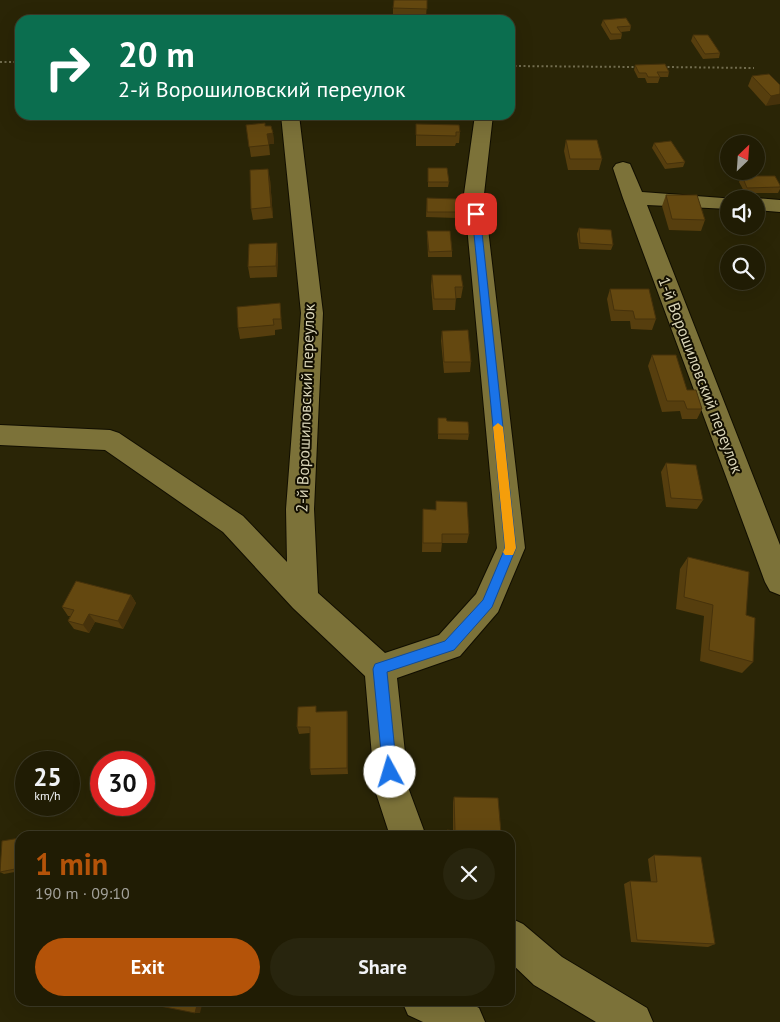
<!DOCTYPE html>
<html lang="en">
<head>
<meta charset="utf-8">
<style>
  body { margin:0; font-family:"PT Sans",sans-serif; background:#28250e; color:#f1f3f6; height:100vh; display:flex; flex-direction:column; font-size:19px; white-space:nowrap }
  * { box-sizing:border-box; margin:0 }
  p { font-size:16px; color:#a2a19a }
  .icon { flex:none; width:28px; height:28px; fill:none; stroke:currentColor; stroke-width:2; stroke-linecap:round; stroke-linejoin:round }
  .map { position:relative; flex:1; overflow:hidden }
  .panel { position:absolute; left:15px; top:831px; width:500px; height:175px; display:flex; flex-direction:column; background:#201c04; border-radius:15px; box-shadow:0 5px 20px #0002,0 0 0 1px #3d3a26 }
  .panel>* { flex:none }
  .guide { position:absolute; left:15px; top:15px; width:500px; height:105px; border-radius:15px; box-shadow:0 5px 20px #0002,0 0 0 1px #3d3a26; background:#0b6e4f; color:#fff; overflow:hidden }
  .needle { width:32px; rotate:25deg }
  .fabs { position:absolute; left:720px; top:135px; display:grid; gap:10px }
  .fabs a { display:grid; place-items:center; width:45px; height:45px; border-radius:50%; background:#201c04; box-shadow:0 5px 20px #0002,0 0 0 1px #3d3a26; font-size:25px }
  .speed { position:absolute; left:15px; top:751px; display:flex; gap:10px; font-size:25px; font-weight:700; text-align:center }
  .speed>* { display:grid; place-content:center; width:65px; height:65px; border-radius:50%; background:#201c04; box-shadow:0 5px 20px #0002,0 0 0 1px #3d3a26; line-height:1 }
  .speed small { font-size:12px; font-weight:400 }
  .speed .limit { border:8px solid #d22; background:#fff; color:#111 }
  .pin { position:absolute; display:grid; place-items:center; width:42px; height:42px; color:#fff; margin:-21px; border-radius:10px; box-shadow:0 2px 8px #0006 }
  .me { position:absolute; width:55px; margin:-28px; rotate:354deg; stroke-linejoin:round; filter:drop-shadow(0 0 4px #0008) }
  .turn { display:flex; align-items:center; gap:18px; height:105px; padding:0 20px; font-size:22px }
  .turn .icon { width:65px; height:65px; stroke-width:2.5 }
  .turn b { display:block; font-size:35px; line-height:42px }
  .round { display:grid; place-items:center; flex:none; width:52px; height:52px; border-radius:26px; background:#28250e }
  .head { display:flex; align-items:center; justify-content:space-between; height:85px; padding:0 20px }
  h1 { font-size:30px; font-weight:700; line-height:38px; color:#b45309 }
  .button { display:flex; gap:10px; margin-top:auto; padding:10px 20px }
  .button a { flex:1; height:58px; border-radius:30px; background:#b45309; color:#fff; font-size:20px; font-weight:700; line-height:58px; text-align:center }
  .button a+a { background:#28250e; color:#f1f3f6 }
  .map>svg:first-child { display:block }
</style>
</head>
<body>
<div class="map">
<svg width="780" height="1022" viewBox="0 0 780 1022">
  <rect width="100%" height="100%" fill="#2a2506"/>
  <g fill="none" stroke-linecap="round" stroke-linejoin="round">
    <g stroke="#110e01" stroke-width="2">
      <g id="minor">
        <path d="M281,115H299L323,313L314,509L318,593L385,653L439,635L476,594L497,548L464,194L475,115H493L484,194L525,548L498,612L460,656L397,678L409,790L426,836H390L375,790L365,676L293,608L223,532L105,450L0,445V425L110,430L119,433L243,516L287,562L286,509L301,313Z"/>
        <path d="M623,162L630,164L642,192L736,199H729V209L647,205L780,545V595L770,591L765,582L623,198L613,168L616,164Z"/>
        <path d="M756,198L780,200V212L756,210V199H753Z"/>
        <path d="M510,918L523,924L562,957L647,1008L653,1022H596L534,985L510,962Z"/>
        <path d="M402,1001H465L479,1008L485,1022H423L408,1015Z"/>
      </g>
    </g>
    <g stroke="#716c4e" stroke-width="2" stroke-dasharray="2 2.5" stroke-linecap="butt">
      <path d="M0,62H20"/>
      <path d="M510,66L637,67"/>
      <path d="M663,67L754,68"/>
    </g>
    <use href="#minor" fill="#7c7239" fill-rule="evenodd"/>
  </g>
  <g fill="#563e0e">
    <path d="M427,0L426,19H393V8Z"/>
    <path d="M603,20L631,26L630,31L621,32L622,34L621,39L610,40L601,25Z"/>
    <path d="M693,35L720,53L719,58L703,59L691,41Z"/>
    <path d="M635,65L669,72L668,77H660L658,83H647L645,78H638L634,70Z"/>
    <path d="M752,76L780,85L766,106L748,86Z"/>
    <path d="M400,115H433V121H401Z"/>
    <path d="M416,124L460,132L459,143H456L455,146H416Z"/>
    <path d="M246,125L265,126L273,133L274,144H269L270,155L251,157Z"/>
    <path d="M566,140L602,159L599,170H568L564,151Z"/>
    <path d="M654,143L685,162L683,167L665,169L652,148Z"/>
    <path d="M428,168L449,182L448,187H428Z"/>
    <path d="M742,176L780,185V189L778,193H745L739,182Z"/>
    <path d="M270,179L273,218L253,220L251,209Z"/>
    <path d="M666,195L705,220L701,231L669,230L662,206Z"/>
    <path d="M427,198L457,212V218L426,217Z"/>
    <path d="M579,228L613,245L611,250L579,249L577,234Z"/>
    <path d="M427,231L452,251V257H428Z"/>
    <path d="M278,254L277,277L250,278L248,267Z"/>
    <path d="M432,275L463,287L461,298H456L455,310H433L431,286Z"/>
    <path d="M610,289L656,319L652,330L631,329L630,321H611L607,299Z"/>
    <path d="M280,303L282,329L275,330V335L240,339L238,328Z"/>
    <path d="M442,331L471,362L470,372L444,373L441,341Z"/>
    <path d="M652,355L687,390L702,409L697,419H682L680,411L662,412L648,366Z"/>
    <path d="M438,418L447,421L469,434L468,440L438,439Z"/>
    <path d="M666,463L703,500L697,509L666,507L661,472Z"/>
    <path d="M436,501L469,534L467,543H442L441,552H422L423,509L436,510Z"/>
    <path d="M688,557L746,615L753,662L742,673L700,661L704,616L676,609L680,569Z"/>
    <path d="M131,595L136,603L123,629L95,622L89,633L74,629L68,621L70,616H68L62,607Z"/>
    <path d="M347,711L348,718V774L311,775L310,769V733L299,734L297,727L317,712Z"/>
    <path d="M454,797L501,833L499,836H445L447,830L453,831V802Z"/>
    <path d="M20,838V871L4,874L0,872Z"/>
    <path d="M654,855L715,944L708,947L631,942L624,884L630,881L651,882L648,859Z"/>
  </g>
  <g fill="#46320b">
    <path d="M780,94V104L766,106L771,96Z"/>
    <path d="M273,133L274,144H268L267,134Z"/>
    <path d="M268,169L270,179L273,218L271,207Z"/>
    <path d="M277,243L278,254L277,277L276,266Z"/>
    <path d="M131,595L136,603L123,629L118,621Z"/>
    <path d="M89,614L95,622L89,633L83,625Z"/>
    <path d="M347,711L348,718V774L347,768Z"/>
    <path d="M51,832L55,834V836H51Z"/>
    <path d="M198,1001H203L200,1013H195Z"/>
  </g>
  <g fill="#644810" stroke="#46320b">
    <path d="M394,0H427V9L393,8Z"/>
    <path d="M626,18L631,26L617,27L622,34H611L603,20Z"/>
    <path d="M693,35H708L720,53L705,54Z"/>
    <path d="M665,64L669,72H657L660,77H648L646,73H639L635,65Z"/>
    <path d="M769,74L780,85V94L771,96L752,76Z"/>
    <path d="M265,123V126H271L273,133L267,134L269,145L249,147L246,125Z"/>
    <path d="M416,124L459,125L460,132H456V136L416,135Z"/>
    <path d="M566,140H597L602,159H570Z"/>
    <path d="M671,141L685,162L667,164L654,143Z"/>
    <path d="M428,168H447L449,182H428Z"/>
    <path d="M268,169L271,207L251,209L250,170Z"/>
    <path d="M742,176H775L780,185V187L747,188Z"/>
    <path d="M666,195H697L705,220L672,219Z"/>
    <path d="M427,198L457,199V212H427Z"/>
    <path d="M579,228L611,230L613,245L580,243Z"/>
    <path d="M427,231H450L452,251L429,252Z"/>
    <path d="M277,243L276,266L248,267L249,244Z"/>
    <path d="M432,275H461L463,287H455L456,299H434Z"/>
    <path d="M610,289H649L656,319H635L633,311L614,310Z"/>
    <path d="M280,303L281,319H273L274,325L238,328L237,307Z"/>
    <path d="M468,330L471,362H444L442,331Z"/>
    <path d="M652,355H676L687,390H696L702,409H687L684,401H667Z"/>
    <path d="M438,418H446L447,421L468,422L469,434H438Z"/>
    <path d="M666,463L696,465L703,500L671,498Z"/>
    <path d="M436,501L467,502L469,534H442V543H423V509L436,510Z"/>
    <path d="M688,557L749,572L746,615L755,618L753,662L709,650L713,605L684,597Z"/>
    <path d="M76,581L131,595L118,621L89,614L83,625L68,621L74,610L62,607Z"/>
    <path d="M316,706V712L347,711V768L310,769V727H297L298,707Z"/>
    <path d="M454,797L498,798L501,833L470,832V836H447V830L455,831Z"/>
    <path d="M51,832V836H28Z"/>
    <path d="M20,838V868L0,872L2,841Z"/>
    <path d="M654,855L701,857L715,944L637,940L630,881L657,882Z"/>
    <path d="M135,1001H198L195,1013Z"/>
  </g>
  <path fill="#1a73e8" stroke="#114b97" d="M476,211L480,214L516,548L492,607L454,650L387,672L397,772L395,777L390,779L385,777L383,772L373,669L375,664L445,641L483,600L505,548L472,214Z"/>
  <path fill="#f59e0b" d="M498,423L503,427L516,548L513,555H505L503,552L505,548L493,427Z"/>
  <g text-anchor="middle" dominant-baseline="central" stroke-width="4" stroke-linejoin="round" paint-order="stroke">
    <g font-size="16" fill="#dad5b8" stroke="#120e00">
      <text transform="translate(701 375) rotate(69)">1-й Ворошиловский переулок</text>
      <text transform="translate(305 408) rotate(-88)">2-й Ворошиловский переулок</text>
    </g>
  </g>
</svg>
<div class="fabs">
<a><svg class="needle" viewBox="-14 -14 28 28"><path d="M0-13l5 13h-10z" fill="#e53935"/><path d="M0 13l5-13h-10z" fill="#a2a19a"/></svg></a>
<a><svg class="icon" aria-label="sound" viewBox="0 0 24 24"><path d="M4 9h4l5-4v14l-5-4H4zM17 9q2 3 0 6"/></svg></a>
<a><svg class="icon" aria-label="search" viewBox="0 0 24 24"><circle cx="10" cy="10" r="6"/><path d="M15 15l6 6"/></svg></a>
</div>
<div class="speed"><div>25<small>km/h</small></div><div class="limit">30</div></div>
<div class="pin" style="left:476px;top:214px;background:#d93025"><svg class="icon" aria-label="arrive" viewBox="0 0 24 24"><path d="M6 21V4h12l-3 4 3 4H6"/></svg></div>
<svg class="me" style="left:390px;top:772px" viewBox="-20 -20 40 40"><circle r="19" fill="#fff"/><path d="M0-13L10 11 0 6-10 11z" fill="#1a73e8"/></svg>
<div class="guide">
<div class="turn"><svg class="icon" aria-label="right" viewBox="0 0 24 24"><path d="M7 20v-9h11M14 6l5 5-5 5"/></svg><div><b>20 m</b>2-й Ворошиловский переулок</div></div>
</div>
<section class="panel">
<div class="head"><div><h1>1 min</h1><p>190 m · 09:10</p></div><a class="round"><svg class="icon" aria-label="close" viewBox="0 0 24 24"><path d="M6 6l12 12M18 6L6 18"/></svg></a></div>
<div class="button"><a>Exit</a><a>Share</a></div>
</section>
</div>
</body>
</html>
